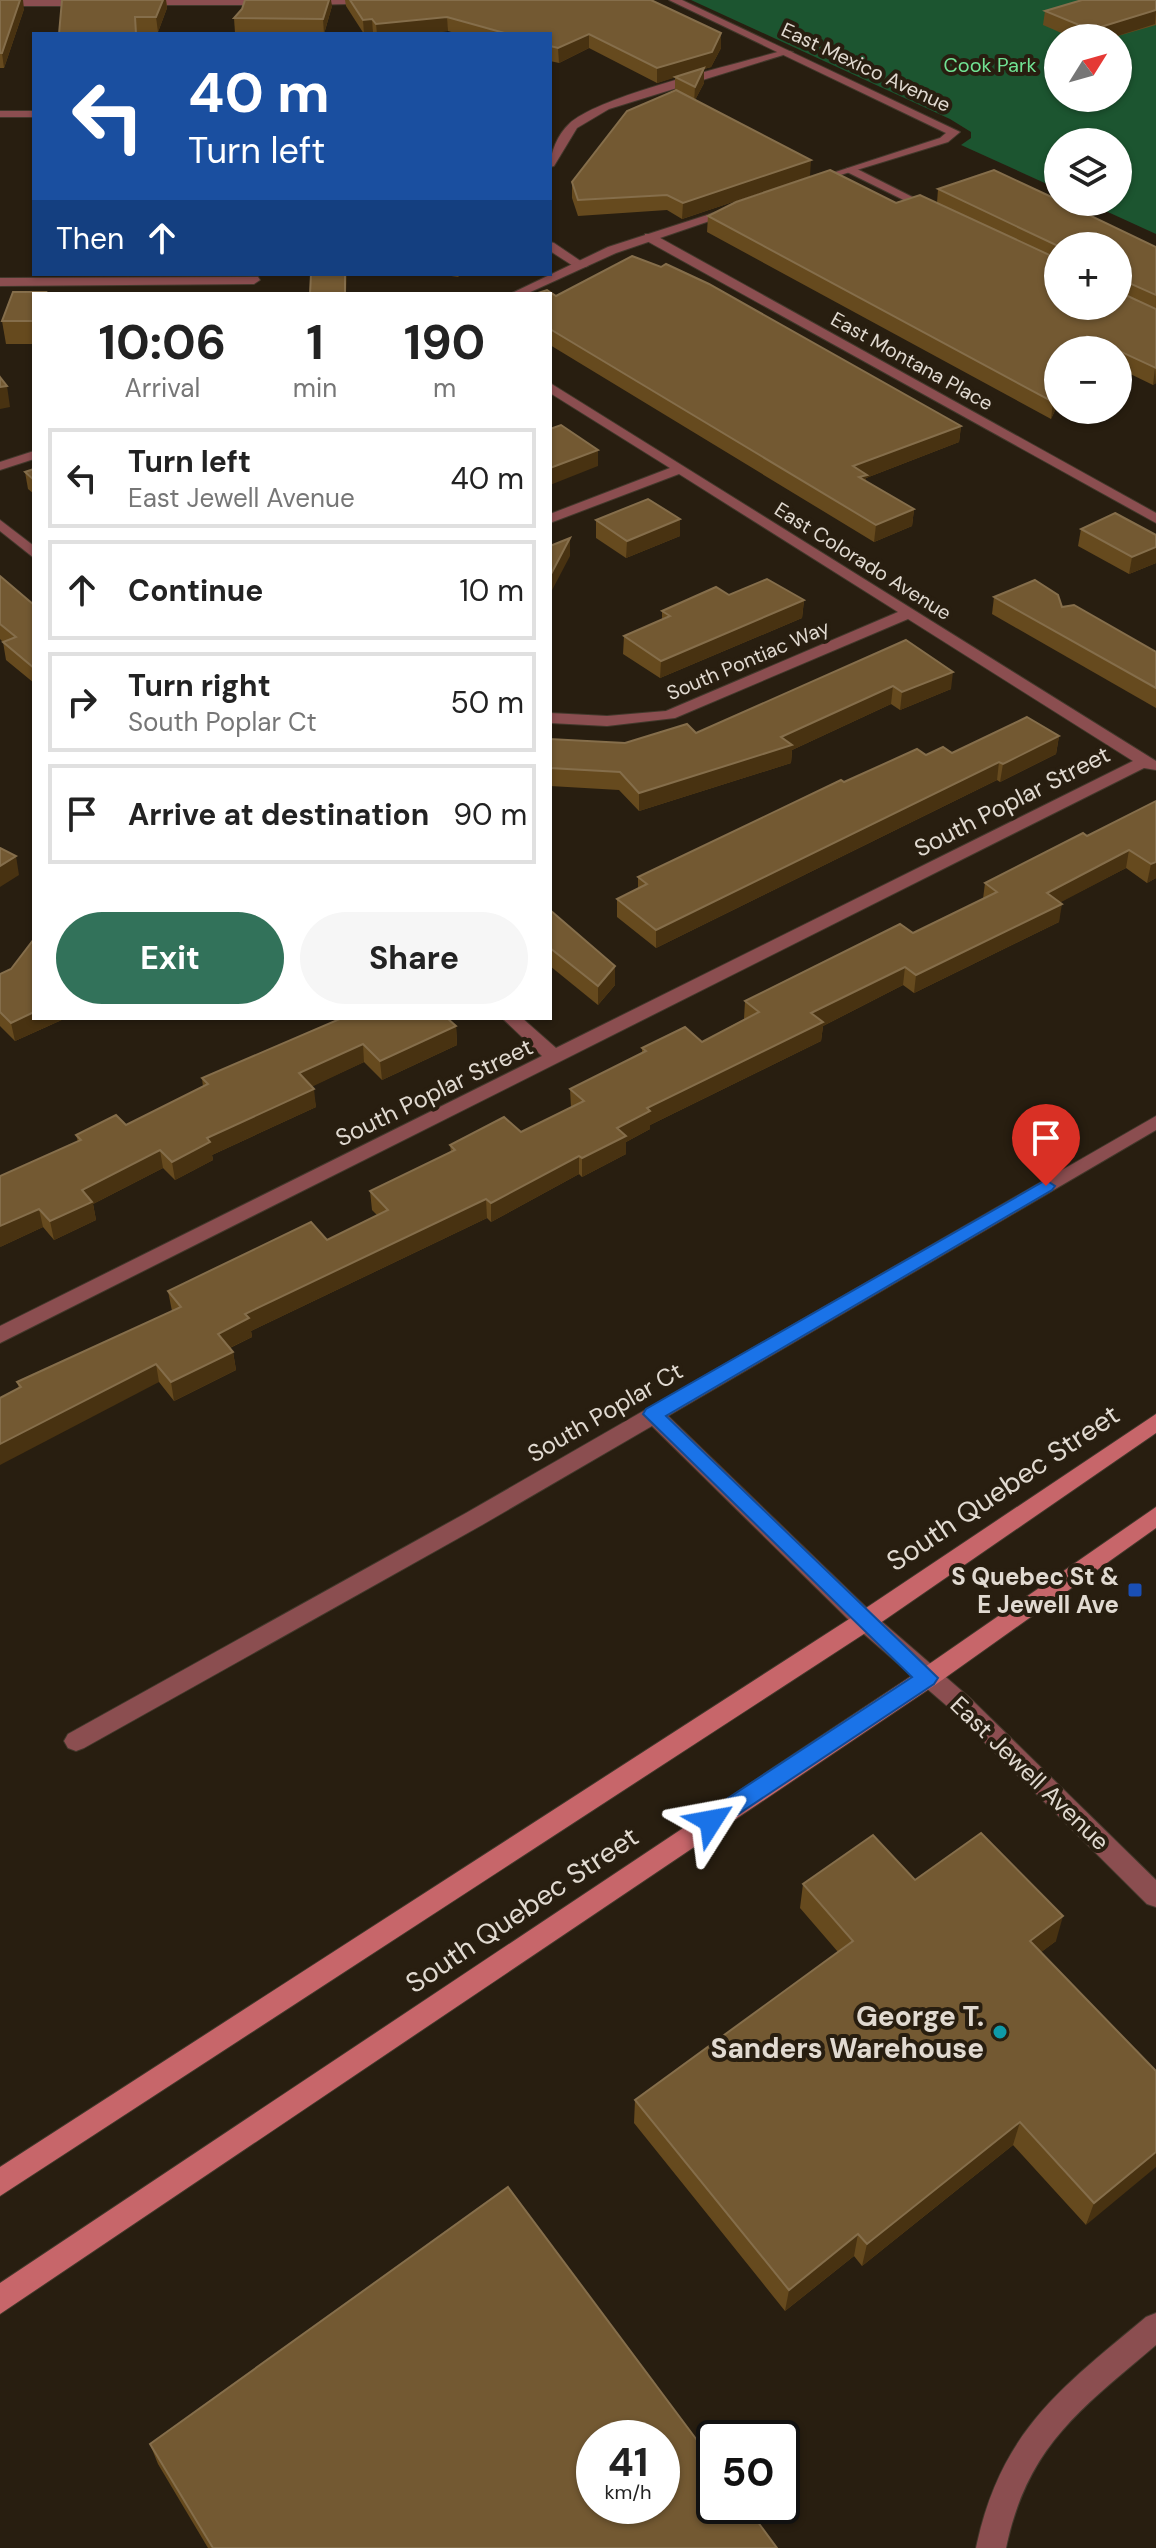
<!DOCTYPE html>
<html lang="en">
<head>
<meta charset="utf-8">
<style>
  body { margin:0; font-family:"DM Sans",sans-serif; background:#f6f6f6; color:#222; height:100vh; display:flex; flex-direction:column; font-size:30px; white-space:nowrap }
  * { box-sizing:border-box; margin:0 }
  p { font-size:26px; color:#767676 }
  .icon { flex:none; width:44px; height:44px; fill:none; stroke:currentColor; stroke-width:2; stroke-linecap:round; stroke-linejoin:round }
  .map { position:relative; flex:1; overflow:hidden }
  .sheet { position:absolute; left:32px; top:292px; width:520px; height:728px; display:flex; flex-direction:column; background:#fff; border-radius:0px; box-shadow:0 2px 6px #0004 }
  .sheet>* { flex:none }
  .top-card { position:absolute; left:32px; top:32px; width:520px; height:244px; border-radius:0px; box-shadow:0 2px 6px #0004; background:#1a4fa0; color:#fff; overflow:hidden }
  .needle { width:52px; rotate:53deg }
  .tools { position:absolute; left:1044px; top:24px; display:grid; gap:16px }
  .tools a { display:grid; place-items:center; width:88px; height:88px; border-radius:50%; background:#fff; box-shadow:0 2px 6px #0004; font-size:40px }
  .speed { position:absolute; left:576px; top:2420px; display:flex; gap:16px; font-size:40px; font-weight:700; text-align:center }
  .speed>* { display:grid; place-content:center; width:104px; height:104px; border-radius:50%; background:#fff; box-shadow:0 2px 6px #0004; line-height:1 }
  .speed small { font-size:20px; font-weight:400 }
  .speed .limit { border:4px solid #111; border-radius:12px; background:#fff; color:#111 }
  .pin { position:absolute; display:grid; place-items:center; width:68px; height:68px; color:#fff; margin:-82px -34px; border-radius:50% 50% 50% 0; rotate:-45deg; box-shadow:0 0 8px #0007 }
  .pin .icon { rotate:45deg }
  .me { position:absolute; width:88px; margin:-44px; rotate:56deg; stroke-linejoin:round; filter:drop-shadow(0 0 6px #0008) }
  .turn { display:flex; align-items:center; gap:28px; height:168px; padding:0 24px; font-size:36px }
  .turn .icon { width:104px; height:104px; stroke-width:2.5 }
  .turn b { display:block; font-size:56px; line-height:68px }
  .then { display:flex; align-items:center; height:76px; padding:0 24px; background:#0003; gap:16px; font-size:30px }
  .eta { display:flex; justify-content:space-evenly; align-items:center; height:136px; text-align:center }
  .eta b { font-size:48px; font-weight:700; line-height:56px }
  .cta { display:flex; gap:16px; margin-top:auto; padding:16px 24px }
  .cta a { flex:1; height:92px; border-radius:48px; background:#32725a; color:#fff; font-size:32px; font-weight:700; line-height:92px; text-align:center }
  .cta a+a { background:#f6f6f6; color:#222 }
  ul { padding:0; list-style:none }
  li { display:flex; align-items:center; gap:24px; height:100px; margin:0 16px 12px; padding:0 8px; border:4px solid #e0e0e0; border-radius:0px }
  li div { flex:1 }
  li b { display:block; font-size:30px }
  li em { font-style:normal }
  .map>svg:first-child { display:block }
</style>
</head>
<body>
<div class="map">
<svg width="1156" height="2548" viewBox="0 0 1156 2548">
  <rect width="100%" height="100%" fill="#281e10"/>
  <path fill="#1c5530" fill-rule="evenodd" d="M691,0H1156V234L1086,202H1118V142H1058V189L961,145L971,138V132L950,119ZM1058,38H1118V98H1058Z"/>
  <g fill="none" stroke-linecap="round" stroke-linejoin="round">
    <g stroke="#42382b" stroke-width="2">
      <g id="minor">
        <path d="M0,0H88L93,3L88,6H0Z"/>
        <path d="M136,0H276L277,2L272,5H140Z"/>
        <path d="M300,0H402L397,3L304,5Z"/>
        <path d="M784,50L793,52L609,109L577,128L554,166L550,167C550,153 558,134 569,124C599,95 739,64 784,50Z"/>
        <rect x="0" y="111" width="34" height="6"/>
        <path d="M847,168H855L940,211L930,213L847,172Z"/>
        <path d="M645,234H653L1156,513V523L645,240Z"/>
        <path d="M550,242L554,243L588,266L578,269L550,251Z"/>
        <path d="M258,277L260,280L254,284L0,286V278Z"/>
        <path d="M550,383L1156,761V770L1144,768L0,1343V1326L542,1056L502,1018H522L556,1048L1133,761L908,619L675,718L607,726L550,723V713L607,716L666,711L898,612L679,474L550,523V514L670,468L550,393Z"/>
        <path d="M0,520L34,546V558L0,531Z"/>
        <path d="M1156,1116V1130L668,1416L873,1614L970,1698L1156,1880V1907L1147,1904L954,1712L857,1628L652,1426L482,1525L84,1748L76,1751L68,1748L64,1741L68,1734L466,1513Z"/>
        <path d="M1156,2313V2345C1081,2409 1027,2446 1006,2548H976C1000,2432 1060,2389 1146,2317Z"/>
      </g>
    </g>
    <g stroke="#42382b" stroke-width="2">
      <g id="tertiary">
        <path d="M669,0H682L960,132L948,142L811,184V180L940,138L946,133Z"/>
        <path d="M732,207L738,210L736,212L616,253L526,294H510L608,247Z"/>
        <path d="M34,451V459L0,470V462Z"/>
      </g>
    </g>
    <g stroke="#42382b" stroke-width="2">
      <g id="secondary">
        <path d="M1156,1414V1433L873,1628L0,2196V2167L857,1614Z"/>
        <path d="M1156,1507V1528L935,1685L0,2314V2283L919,1671Z"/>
      </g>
    </g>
    <use href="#minor" fill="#8b4e50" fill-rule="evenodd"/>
    <use href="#tertiary" fill="#8b4e50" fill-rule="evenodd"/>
    <use href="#secondary" fill="#c7666a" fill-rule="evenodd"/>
  </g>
  <g fill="#664a1e" fill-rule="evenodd">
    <path d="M0,0L24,9L4,68H0Z"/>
    <path d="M62,0H166L167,8L158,32H137V34H59Z"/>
    <path d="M345,0H651L721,33V48L711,67L704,69V83L695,100L810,176L682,219L667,210L578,216L572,198V182L675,91V77L657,83L589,48L559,63L550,61V34H458L448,31L420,34H374L373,33L364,34L346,6Z"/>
    <path d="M1156,0V25L1111,38H1073L1043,25L1045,11Z"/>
    <path d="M332,6L324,34L235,33L234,18L242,9Z"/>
    <path d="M938,189L1156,247V383L1153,385L1118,368V350H1058V404L1051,419L707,232L708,216L896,203H937ZM1058,246H1118L1058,306Z"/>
    <path d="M438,274H461L458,277Z"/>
    <path d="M34,294V344H6L2,321Z"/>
    <path d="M550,294L961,426L959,442L866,478V481L914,509L912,526L874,542L550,345Z"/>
    <path d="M34,469V494L28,489L25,472Z"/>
    <path d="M680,519V536L626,558L596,538V520Z"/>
    <path d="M1081,529L1156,535V563L1129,574L1078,546Z"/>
    <path d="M0,576L34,605V683L6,660L3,642L0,639Z"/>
    <path d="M729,595L804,600L802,618L660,678L623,654L624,636L662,619V611Z"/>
    <path d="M994,597L1062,607L1156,652V708L992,614Z"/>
    <path d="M906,640L951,689L900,710L891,704L792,750L791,763L639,811L619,790L550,786V739L625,743L696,733Z"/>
    <path d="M1059,736L1056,754L1000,782L997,780L656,948L617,917V899L638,889V877L844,782L926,755L952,753Z"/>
    <path d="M1156,801V878L1147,883L1126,868L1060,902L1059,922L914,993L903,985L823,1026L821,1041L650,1125V1129L626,1142V1154L582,1177L579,1174L491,1222L487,1218L251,1331L252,1337L230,1348L233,1352L236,1370L174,1401L159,1382L19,1388L17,1382L172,1311L168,1291L327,1240L377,1215L372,1210L370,1191L451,1152L450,1145L521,1132L571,1107L570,1089L642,1053V1048L702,1042L744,1019L745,1001L913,933L983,899L985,883L1087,836Z"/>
    <path d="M550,910L615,985L598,1005L550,966Z"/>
    <path d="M11,969L34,1018H66L15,1041L0,1026V974Z"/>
    <path d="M340,1018H447L456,1026L457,1045L382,1080L364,1062L312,1086L316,1107L212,1155L213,1160L175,1180L163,1168L93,1204L96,1220L54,1240L43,1227L0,1247L78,1142L76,1135L126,1125L203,1087L202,1078L340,1019Z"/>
    <path d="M915,1880L1056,1941L1041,1952L1156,2071L1086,2225L1013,2145L862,2266L854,2256L785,2311L634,2123L635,2100L838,1952L800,1908L803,1884Z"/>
    <path d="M150,2444L777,2548H208L158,2464Z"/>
  </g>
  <g fill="#483211">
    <path d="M20,0H23L24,9L4,68L2,53Z"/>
    <path d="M163,0H166L167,8L158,32L156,17Z"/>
    <path d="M329,0H331L332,6L324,34L323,19Z"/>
    <path d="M1156,10L1155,24L1111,38H1090L1091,30Z"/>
    <path d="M447,17L448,31L420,34H377L376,24Z"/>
    <path d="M372,19L373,33L364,34L363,20Z"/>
    <path d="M721,33V48L711,67L704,69V83L694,102L695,87L704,69L657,83V68Z"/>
    <path d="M589,34V48L559,63L558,48Z"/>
    <path d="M811,160L810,176L682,219L683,203Z"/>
    <path d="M345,274H347L346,294H345Z"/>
    <path d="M1087,336L1085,350H1080Z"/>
    <path d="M1155,368L1156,383L1153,385Z"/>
    <path d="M7,386L10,407L0,409V387Z"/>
    <path d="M1058,393V404L1051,419L1053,402Z"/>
    <path d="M961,426L959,442L866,478L865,492L853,466Z"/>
    <path d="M598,450V466L550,485V468Z"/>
    <path d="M914,509L912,526L874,542L876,525Z"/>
    <path d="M680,519V536L626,558L627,541Z"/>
    <path d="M570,538V556L550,594V576Z"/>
    <path d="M1156,547V563L1129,574L1132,557Z"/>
    <path d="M804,600L802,618L660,678L661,661Z"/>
    <path d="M953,672L951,689L900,710L902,692Z"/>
    <path d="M893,686L891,704L792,750L791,763L639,811V793L781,737Z"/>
    <path d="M1059,736L1056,754L1000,782L1003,764Z"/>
    <path d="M999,762L997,780L656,948V930Z"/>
    <path d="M1129,850L1126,868L1044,911L1047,893Z"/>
    <path d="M16,856L19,875L0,887V866Z"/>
    <path d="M1156,862V878L1147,883L1151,864Z"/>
    <path d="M1062,904L1059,922L914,993L916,975Z"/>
    <path d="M615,966V985L598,1005V986Z"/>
    <path d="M905,967L903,985L823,1026L821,1041L650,1125V1129L626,1142V1154L582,1177V1158L617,1128L647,1108L811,1013Z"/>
    <path d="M34,1012V1018H66L15,1041L11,1023Z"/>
    <path d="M456,1026L457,1045L382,1080L380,1061Z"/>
    <path d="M363,1044L364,1062L301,1092L299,1073Z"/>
    <path d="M314,1089L316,1107L212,1155L213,1160L175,1180L172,1162L207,1138Z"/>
    <path d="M160,1150L163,1168L93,1204L96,1220L54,1240L50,1221L82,1190Z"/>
    <path d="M579,1156V1174L491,1222V1203Z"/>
    <path d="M486,1199L487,1218L251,1331L252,1337L221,1352L218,1334L245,1314Z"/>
    <path d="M39,1209L43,1227L0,1247V1226Z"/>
    <path d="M233,1352L236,1370L174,1401L171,1382Z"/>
    <path d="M156,1364L159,1382L0,1465V1444Z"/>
    <path d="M1063,1916L1056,1941L1023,1966L1030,1941Z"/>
    <path d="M1020,2122L1013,2145L862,2266L867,2244Z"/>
    <path d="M1156,2152V2167L1086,2225L1094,2203Z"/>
    <path d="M858,2234L854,2256L785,2311L789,2290Z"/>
  </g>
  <g fill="#735932" stroke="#856e4b" stroke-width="2" fill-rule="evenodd">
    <path d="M0,0H20L2,53H0Z"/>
    <path d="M62,0H163L156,17H135L136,34H59Z"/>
    <path d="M245,0H329L323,19L234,18L242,9Z"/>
    <path d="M350,0H651L721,33L712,52L657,68L589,34L558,48L550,46V34H508L447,17L376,24L372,19L363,20Z"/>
    <path d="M1082,0H1156V10L1091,30L1045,11Z"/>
    <path d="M704,68L695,87L675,77Z"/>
    <path d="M676,90L811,160L683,203L667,195L578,200L572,182L627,111Z"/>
    <path d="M830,170L896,203L920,195L1058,259V306H1118V246H1058L938,189L994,170L1058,200V202H1062L1156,247V295L1118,278L1119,292L1156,309V368L1087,336L1080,350H1058V393L1053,402L708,216L736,202Z"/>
    <path d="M632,256L661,267L666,264L709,284L961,426L853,466L867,475L859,477L914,509L876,525L550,329V294H535L547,290L556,296Z"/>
    <path d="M311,274H345V294H310Z"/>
    <path d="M13,292H46L45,294H34V321H2Z"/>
    <path d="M0,377L7,386L0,387Z"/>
    <path d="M561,425L598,450L550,468V429Z"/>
    <path d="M34,469V480L25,472Z"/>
    <path d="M648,499L680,519L627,541L596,520Z"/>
    <path d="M1115,513L1156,535V547L1132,557L1081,529Z"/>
    <path d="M570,538L550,576V546Z"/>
    <path d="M0,576L34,605V668L3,642L16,637L0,624Z"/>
    <path d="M767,579L804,600L661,661L624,636L670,616L662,611L716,587L729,595Z"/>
    <path d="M1035,580L1058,595L1062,607L1074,605L1156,652V688L994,597Z"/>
    <path d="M906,640L953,672L902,692L893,686L781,737L792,745L639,793L620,772L550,768V739L625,743L687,724L696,733Z"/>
    <path d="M1027,717L1059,736L1003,764L999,762L656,930L617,899L647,884L638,877L841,780L844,782L917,749L926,755L943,747L952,753Z"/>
    <path d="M1156,801V862L1151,864L1129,850L1047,893L1062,904L916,975L905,967L811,1013L823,1022L647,1108L650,1111L617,1128L626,1136L582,1158L579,1156L491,1203L486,1199L245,1314L249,1318L218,1334L233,1352L171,1382L156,1364L0,1444V1398L21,1387L17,1382L181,1307L168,1291L311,1222L327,1240L388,1210L370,1191L455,1150L450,1145L504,1117L521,1132L584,1101L570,1089L646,1051L642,1048L685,1027L702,1042L759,1012L745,1001L900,924L913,933L997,892L985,883L1083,833L1087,836Z"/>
    <path d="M0,848L16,856L0,866Z"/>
    <path d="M550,910L615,966L598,986L550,948Z"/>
    <path d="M34,939V1012L11,1023L0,1012V974L11,969Z"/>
    <path d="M342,1018H447L456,1026L380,1061L363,1044L299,1073L314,1089L207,1138L210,1142L172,1162L160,1150L82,1190L92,1202L50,1221L39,1209L0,1226V1176L81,1140L76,1135L116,1115L126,1125L208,1084L202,1078Z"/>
    <path d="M981,1833L1063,1916L1030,1941L1156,2071V2152L1094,2203L1020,2122L867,2244L858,2234L789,2290L635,2100L853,1941L803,1884L873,1835L915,1880Z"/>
    <path d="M508,2187L714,2463V2506H746L777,2548H213L150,2444ZM594,2438H662V2506H594Z"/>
  </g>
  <path fill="#1a73e8" stroke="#114b97" stroke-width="2" d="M1046,1180L1055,1186L1052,1190L666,1416L938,1678L934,1684L719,1827L711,1830L704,1827L700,1821L704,1814L912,1677L643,1414L646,1409Z"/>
  <rect fill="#1a4fb4" stroke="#281e10" stroke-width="3" x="1127" y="1582" width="16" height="16" rx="4"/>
  <circle fill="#0f9aa8" stroke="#281e10" stroke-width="3" cx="1000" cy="2032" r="8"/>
  <g text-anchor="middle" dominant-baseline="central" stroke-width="8" stroke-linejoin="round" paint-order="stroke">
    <g font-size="20" fill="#71e293" stroke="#281e10">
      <text x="990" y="65">Cook Park</text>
    </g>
    <g font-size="20" fill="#e1dad1" stroke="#281e10">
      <text transform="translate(866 67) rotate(25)">East Mexico Avenue</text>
      <text transform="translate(912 361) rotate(29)">East Montana Place</text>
      <text transform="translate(863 561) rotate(32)">East Colorado Avenue</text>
      <text transform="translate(748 660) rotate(-23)">South Pontiac Way</text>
    </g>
    <g font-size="24" fill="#e1dad1" stroke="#281e10">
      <text transform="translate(1012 801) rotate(-27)">South Poplar Street</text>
      <text transform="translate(434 1092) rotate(-26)">South Poplar Street</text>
      <text transform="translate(605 1412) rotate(-30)">South Poplar Ct</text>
      <text transform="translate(1030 1773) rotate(44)">East Jewell Avenue</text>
    </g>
    <g font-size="24" font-weight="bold" fill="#e1dad1" stroke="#281e10" text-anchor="end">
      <text x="1119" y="1576">S Quebec St &amp;<tspan x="1119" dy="28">E Jewell Ave</tspan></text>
    </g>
    <g font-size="28" fill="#e1dad1" stroke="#281e10">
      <text transform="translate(1003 1488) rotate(-34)">South Quebec Street</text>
      <text transform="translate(522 1910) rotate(-34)">South Quebec Street</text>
    </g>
    <g font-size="28" font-weight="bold" fill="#e1dad1" stroke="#281e10" text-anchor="end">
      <text x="984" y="2016">George T.<tspan x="984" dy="32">Sanders Warehouse</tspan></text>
    </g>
  </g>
</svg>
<div class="tools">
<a><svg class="needle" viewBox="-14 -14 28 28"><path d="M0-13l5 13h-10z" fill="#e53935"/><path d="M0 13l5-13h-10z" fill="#767676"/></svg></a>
<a><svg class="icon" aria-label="layers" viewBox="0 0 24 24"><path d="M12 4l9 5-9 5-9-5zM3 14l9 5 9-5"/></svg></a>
<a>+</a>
<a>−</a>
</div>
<div class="speed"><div>41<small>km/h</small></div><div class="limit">50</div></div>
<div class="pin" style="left:1046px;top:1186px;background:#d93025"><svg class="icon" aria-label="arrive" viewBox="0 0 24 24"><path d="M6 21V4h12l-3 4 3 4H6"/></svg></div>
<svg class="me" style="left:711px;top:1821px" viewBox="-20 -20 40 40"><path d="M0-17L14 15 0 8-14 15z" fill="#1a73e8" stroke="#fff" stroke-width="4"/></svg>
<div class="top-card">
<div class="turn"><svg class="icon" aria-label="left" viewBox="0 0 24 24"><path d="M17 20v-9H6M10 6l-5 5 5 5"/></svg><div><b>40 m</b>Turn left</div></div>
<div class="then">Then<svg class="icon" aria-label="ahead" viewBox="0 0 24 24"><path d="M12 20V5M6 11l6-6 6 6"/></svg></div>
</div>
<section class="sheet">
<div class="eta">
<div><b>10:06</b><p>Arrival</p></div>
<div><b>1</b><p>min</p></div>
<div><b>190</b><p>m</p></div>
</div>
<ul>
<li><svg class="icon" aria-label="left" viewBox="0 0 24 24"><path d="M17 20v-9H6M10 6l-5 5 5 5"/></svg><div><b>Turn left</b><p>East Jewell Avenue</p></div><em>40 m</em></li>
<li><svg class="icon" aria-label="ahead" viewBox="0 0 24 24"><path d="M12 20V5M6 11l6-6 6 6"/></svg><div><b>Continue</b></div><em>10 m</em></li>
<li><svg class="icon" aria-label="right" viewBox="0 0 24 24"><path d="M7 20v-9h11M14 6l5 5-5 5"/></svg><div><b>Turn right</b><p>South Poplar Ct</p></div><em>50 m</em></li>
<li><svg class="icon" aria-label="arrive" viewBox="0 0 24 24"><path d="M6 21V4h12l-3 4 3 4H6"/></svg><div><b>Arrive at destination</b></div><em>90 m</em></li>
</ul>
<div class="cta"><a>Exit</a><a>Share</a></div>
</section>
</div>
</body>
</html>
